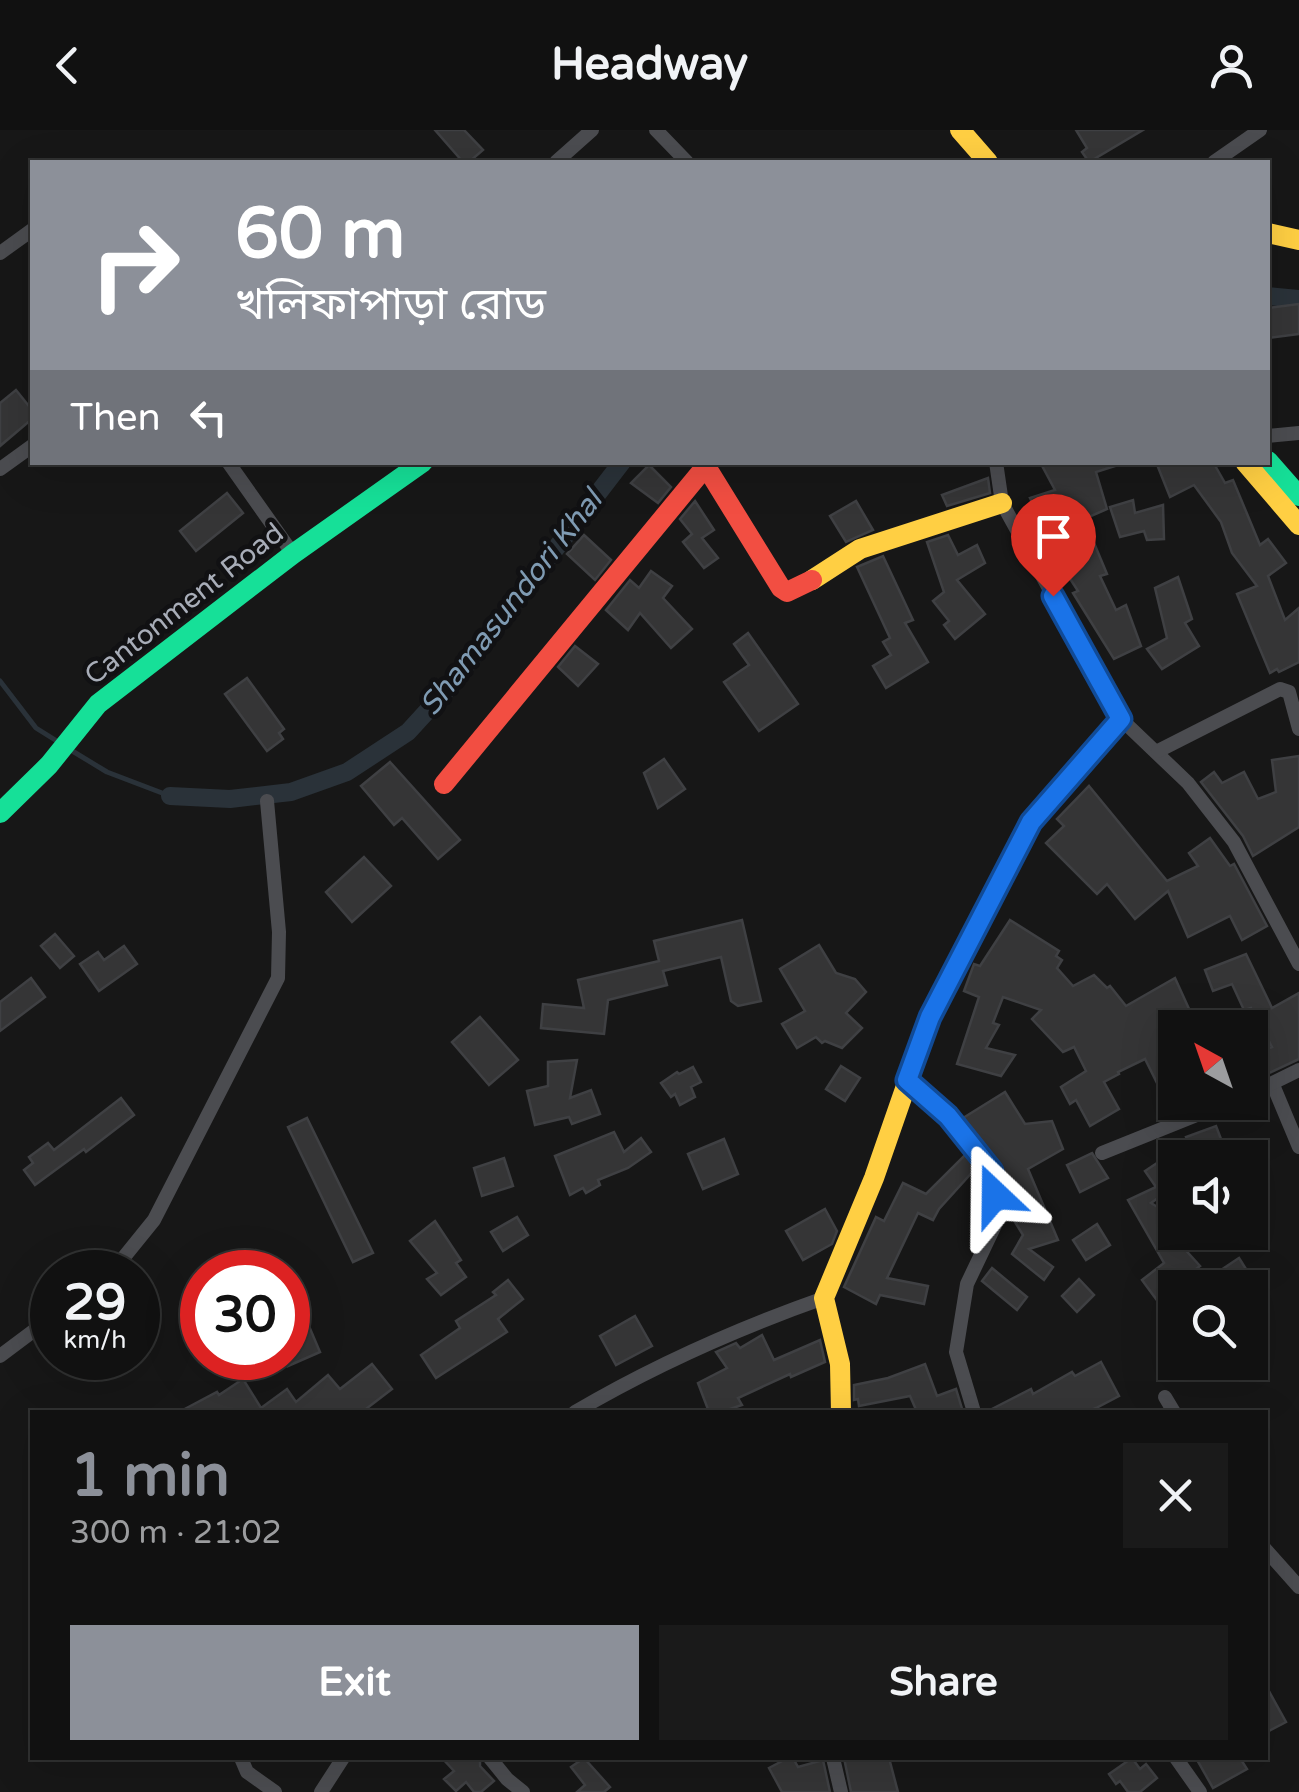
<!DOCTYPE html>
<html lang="en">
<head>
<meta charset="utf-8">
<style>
  body { margin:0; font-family:"Varela Round","Noto Sans Bengali",sans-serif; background:#1a1a1a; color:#f1f3f6; height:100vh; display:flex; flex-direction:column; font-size:38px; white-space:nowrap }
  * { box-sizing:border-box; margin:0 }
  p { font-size:32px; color:#9c9d9f }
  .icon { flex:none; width:55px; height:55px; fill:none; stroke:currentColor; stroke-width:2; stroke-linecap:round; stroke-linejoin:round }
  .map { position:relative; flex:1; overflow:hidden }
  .drawer { position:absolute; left:30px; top:1280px; width:1238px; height:350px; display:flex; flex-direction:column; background:#111; border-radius:0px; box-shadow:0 10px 40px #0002,0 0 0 2px #303131 }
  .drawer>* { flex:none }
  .banner { position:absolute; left:30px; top:30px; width:1240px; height:305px; border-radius:0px; box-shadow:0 10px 40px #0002,0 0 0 2px #303131; background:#8c9099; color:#fff; overflow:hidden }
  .needle { width:65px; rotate:320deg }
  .fabs { position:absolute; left:1158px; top:880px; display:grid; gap:20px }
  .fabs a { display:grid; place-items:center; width:110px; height:110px; border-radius:0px; background:#111; box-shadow:0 10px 40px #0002,0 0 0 2px #303131; font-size:50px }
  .speed { position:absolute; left:30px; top:1120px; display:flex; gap:20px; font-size:50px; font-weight:700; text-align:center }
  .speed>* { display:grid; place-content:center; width:130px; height:130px; border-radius:50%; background:#111; box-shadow:0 10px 40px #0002,0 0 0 2px #303131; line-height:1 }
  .speed small { font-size:25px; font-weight:400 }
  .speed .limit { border:15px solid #d22; background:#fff; color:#111 }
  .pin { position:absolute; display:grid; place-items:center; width:85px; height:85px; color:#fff; margin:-102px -42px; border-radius:50% 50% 50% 0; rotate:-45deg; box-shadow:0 0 10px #0007 }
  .pin .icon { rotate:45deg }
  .me { position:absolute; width:110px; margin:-55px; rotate:337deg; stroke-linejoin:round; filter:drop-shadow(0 0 8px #0008) }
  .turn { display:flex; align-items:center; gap:35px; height:210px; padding:0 40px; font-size:45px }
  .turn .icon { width:130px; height:130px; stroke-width:2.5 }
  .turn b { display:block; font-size:70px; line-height:85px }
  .then { display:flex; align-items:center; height:95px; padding:0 40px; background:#0003; gap:20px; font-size:38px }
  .round { display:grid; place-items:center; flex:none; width:105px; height:105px; border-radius:0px; background:#1a1a1a }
  .summary { display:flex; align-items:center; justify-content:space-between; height:170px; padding:0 40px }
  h1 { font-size:60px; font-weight:700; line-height:75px; color:#8c9099 }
  .cta { display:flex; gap:20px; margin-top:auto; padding:20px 40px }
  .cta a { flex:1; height:115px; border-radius:0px; background:#8c9099; color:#fff; font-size:40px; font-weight:700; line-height:115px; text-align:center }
  .cta a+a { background:#1a1a1a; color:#f1f3f6 }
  header { display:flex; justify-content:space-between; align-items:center; height:130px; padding:0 40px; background:#111; font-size:45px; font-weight:700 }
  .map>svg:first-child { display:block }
</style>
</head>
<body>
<header><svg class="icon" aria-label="back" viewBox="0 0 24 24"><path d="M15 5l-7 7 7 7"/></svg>Headway<svg class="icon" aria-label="person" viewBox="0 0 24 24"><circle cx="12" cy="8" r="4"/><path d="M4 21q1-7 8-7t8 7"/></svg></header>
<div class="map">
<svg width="1299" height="1662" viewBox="0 0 1299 1662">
  <rect width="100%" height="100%" fill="#171717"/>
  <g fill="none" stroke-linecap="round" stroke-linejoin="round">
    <g stroke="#2a3239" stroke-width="5">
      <path d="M0,551L36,598L60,613"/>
      <path d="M69,619L107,642L170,666"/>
    </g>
    <g stroke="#2a3239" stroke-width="18">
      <path d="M1268,166L1299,169"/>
      <path d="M170,666L230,669L291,662L347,642L408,602L451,555L622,332"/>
    </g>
  </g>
  <g fill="#353536" stroke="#3f4043" stroke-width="2.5">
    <path d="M435,0H464L483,20L469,32H463Z"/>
    <path d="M1076,0H1143L1089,32L1082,22L1087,18Z"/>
    <path d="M1299,174V204L1268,208V178Z"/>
    <path d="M16,260L32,280V289L0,316V273Z"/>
    <path d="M1040,332H1118V335L1096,342L1107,379L1084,389L1107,444L1100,446L1116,480L1126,475L1141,516L1114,529L1073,463L1078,461L1056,427L1047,430L1036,404L1045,400L1030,368L1055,360Z"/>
    <path d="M1156,332H1213L1225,353L1233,350L1260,415L1268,409L1286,433L1268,446L1285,490L1299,478V532L1279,542L1277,539L1270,543L1237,464L1257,456L1232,423L1221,392L1194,355L1170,367Z"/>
    <path d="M649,335L671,357L658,373L631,353Z"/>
    <path d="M988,348L990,363L947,376L942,365Z"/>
    <path d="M227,363L243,383L196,421L180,401Z"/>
    <path d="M1133,370L1135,383L1163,375L1164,409L1147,410L1144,401L1120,407L1110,377Z"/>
    <path d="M695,371L714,400L702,408L718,428L704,438L683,412L692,404L680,389Z"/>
    <path d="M856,371L873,400L846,412L830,386Z"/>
    <path d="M584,405L611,430L595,450L567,424Z"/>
    <path d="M948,405L958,425L977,415L985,433L957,450L985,484L955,509L944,495L949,491L933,471L944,462L927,412Z"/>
    <path d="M883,426L913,490L905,493L928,532L886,558L873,536L891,525L883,512L890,508L857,437Z"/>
    <path d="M651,441L672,456L663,468L692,499L671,518L640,483L628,500L606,480L630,450L639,458Z"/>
    <path d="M1178,447L1192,489L1185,493L1199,516L1162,539L1147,519L1167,508L1155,458Z"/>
    <path d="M748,503L798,574L759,601L724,552L749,535L734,514Z"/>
    <path d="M575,516L598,534L578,556L558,537Z"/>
    <path d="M247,548L284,599L279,603L283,609L267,621L225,564Z"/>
    <path d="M1299,626V697L1253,726L1243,706L1201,652L1214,642L1222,653L1244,642L1258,669L1276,662L1272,630Z"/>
    <path d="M664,629L685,659L658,678L644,643Z"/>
    <path d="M390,632L460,710L438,729L402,688L394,695L361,656Z"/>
    <path d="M1089,656L1167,751L1198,736L1189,723L1210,708L1230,736L1234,734L1267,796L1242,810L1230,786L1188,807L1168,761L1135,789L1107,754L1097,764L1046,713L1064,696L1057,689Z"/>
    <path d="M364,727L391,756L352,792L326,762Z"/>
    <path d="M742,790L761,871L738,876L731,871L721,827L663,841L667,855L608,870L604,904L541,898L543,874L584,878L578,850L659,831L654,811Z"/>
    <path d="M1010,790L1059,821L1056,826L1062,830L1057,838L1073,856L1094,845L1107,858L1110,856L1126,876L1175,848L1190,881L1175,890V951L1160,959L1145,929L1118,942L1119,944L1104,952L1119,979L1090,996L1076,970L1070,974L1061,957L1086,941L1074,917L1063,922L1032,889L1041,880L1003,867L993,893L999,895L986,918L1015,925L1001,946L957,934L979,867L964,861L974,834L980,836Z"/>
    <path d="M55,804L74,826L60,838L41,816Z"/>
    <path d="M819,815L836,843L855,849L866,862L846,883L862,898L842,918L825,911L822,913L816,907L797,918L782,894L805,881L780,839Z"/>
    <path d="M124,816L137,834L99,861L80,834L98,822L104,830Z"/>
    <path d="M1246,824L1272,878L1299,863V929L1250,952V926L1272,917L1251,878L1244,880L1232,854L1213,861L1205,840Z"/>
    <path d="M31,848L45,867L0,901V872Z"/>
    <path d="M480,887L518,930L489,955L452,912Z"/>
    <path d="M577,930L570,968L591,960L600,984L572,994L569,987L535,995L527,961L548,956V932Z"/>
    <path d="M841,936L860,948L845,971L826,959Z"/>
    <path d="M693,937L701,952L691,957L695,967L680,975L675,964L671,967L661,953L677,942L679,944Z"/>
    <path d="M1005,962L1025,994L1052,991L1063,1019L1028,1039L1058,1110L1029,1119L1053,1137L1044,1150L1012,1124L1023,1105L1015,1092L1020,1090L1002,1039L963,988Z"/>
    <path d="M121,968L134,985L86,1022L84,1019L35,1055L24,1040L33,1033L29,1027L48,1013L54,1020Z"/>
    <path d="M307,988L373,1123L353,1132L288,997Z"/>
    <path d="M1216,996L1226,1022L1211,1028H1193L1186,1007Z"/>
    <path d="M614,1002L624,1022L641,1008L651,1022L628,1038L598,1050L600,1055L586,1063L583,1058L570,1065L555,1026Z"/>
    <path d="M724,1009L738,1044L703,1059L688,1024Z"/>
    <path d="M1092,1023L1108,1048L1080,1062L1067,1035Z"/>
    <path d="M965,1025L976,1038L939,1079L933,1090L918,1083L887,1148L928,1156L924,1174L880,1165L876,1174L844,1157L876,1087L884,1091L903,1053L926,1064Z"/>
    <path d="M504,1028L513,1056L482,1066L474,1038Z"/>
    <path d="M1157,1033L1175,1047V1056L1151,1073L1175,1088L1173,1106L1200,1136L1156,1169L1142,1150L1164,1133L1128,1070L1156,1057L1145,1041Z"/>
    <path d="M825,1079L837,1101L832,1114L803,1130L786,1101Z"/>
    <path d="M517,1087L528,1105L503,1121L491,1102Z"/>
    <path d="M435,1091L461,1130L456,1133L466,1147L441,1165L427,1149L437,1143L410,1111Z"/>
    <path d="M1097,1094L1110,1115L1086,1130L1073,1110Z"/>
    <path d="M1239,1128L1258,1158H1224L1215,1144Z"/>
    <path d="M992,1138L1027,1167L1017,1180L982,1151Z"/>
    <path d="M1079,1149L1094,1165L1077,1182L1062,1166Z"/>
    <path d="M508,1150L523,1169L498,1189L507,1202L436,1248L421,1225L460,1198L456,1191L496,1165L493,1162Z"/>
    <path d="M288,1163L297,1185L303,1182L320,1222L288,1236Z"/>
    <path d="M635,1186L652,1216L616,1235L600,1206Z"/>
    <path d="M762,1205L774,1230L820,1210L825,1232L791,1247L790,1244L738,1268L742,1275L721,1282H709L698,1253L727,1238L716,1222L736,1213L740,1218Z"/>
    <path d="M1101,1232L1119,1266L1096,1278L1085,1282H986L1031,1259L1033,1264L1072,1242L1075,1246Z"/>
    <path d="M372,1234L392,1259L362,1282H179L217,1262L219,1265L243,1249L261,1278L287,1259L296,1272L328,1245L340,1259Z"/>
    <path d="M925,1234L937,1266L956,1259L963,1282H917L910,1266L859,1276L858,1269L854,1270V1255L888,1248Z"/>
    <path d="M1265,1554L1286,1592L1265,1603Z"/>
    <path d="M442,1628H480V1636L494,1651L481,1662H474L466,1652L456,1661L444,1649L454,1641Z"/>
    <path d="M584,1628L610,1657L604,1662H577L585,1655L571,1637Z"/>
    <path d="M788,1628H793L798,1637L823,1630L830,1662H782L769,1638Z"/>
    <path d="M844,1628H889L898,1662H851Z"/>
    <path d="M1132,1628L1140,1639L1146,1634L1157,1648L1140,1662H1128L1120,1651L1116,1654L1109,1644Z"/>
    <path d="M1196,1628H1240L1247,1639L1213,1658Z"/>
  </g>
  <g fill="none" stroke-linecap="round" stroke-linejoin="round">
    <g stroke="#4b4c50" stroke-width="14">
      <path d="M656,0L687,32"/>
      <path d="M556,32L592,0"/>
      <path d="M1214,32L1260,0"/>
      <path d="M0,123L32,100"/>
      <path d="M1268,306L1299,303"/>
      <path d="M228,332L293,424"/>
      <path d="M996,332L1002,373L1121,589L1188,653L1234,712L1299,834"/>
      <path d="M0,339L32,316"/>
      <path d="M1158,621L1280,559L1289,562L1299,599"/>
      <path d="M907,950L948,986L992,1041L998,1089L967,1154L956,1222L974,1282"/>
      <path d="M1273,955L1299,1017"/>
      <path d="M1250,964L1299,940"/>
      <path d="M1102,1023L1229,972"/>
      <path d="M112,1142L154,1090L278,848L279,802L267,671"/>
      <path d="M0,1226L52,1187"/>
      <path d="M1165,1267L1174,1282"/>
      <path d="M575,1282C655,1235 736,1199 824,1168"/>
      <path d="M1265,1419L1299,1457"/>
      <path d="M241,1628L247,1642L275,1662"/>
      <path d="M490,1628L507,1649L523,1662"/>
      <path d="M833,1628L841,1662"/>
      <path d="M1176,1628L1200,1662"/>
      <path d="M321,1662L343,1628"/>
    </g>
    <g stroke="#16e098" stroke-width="20">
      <path d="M1268,331L1299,366"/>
      <path d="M0,683L49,635L98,574L293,424L423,332"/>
      <path d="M973,805L1031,693L1121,589"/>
    </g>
    <g stroke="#ffcf43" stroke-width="20">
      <path d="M960,0L988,32"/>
      <path d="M1268,103L1299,110"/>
      <path d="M1245,332L1299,395"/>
      <path d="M812,450L860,419L1002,373"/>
      <path d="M841,1282L840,1234L824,1168L874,1048L930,887L973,805"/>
    </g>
    <path stroke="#f24e42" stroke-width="20" d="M444,654L701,342L710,343L781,458L787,462L812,450"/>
  </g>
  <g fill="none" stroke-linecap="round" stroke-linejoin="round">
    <g stroke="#114b97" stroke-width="25">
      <path id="route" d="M995,1065L992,1041L948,986L907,950L930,887L1031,692L1121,589L1053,466"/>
    </g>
    <use href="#route" stroke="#1a73e8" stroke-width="18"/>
  </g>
  <g text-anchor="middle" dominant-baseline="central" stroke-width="9" stroke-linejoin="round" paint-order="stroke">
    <g font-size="28" fill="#a8adb8" stroke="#111113">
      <text transform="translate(184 474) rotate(-38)">Cantonment Road</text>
    </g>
    <g font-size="30" font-style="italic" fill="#7f9bb3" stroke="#111113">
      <text transform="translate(511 473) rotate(-52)">Shamasundori Khal</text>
    </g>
  </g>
</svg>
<div class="fabs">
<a><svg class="needle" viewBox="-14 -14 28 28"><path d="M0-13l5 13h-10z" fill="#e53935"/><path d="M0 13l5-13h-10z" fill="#9c9d9f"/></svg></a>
<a><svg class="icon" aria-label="sound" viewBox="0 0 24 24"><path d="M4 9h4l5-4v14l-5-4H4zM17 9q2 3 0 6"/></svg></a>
<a><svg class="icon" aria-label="search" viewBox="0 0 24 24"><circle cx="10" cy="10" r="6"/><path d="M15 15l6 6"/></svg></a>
</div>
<div class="speed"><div>29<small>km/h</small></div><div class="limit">30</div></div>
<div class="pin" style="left:1053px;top:466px;background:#d93025"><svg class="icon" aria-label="arrive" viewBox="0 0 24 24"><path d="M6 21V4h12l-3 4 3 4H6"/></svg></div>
<svg class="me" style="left:995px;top:1065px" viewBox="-20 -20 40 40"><path d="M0-17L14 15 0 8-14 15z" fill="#1a73e8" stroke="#fff" stroke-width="4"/></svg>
<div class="banner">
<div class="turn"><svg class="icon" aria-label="right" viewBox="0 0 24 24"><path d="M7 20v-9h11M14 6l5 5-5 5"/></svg><div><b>60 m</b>খলিফাপাড়া রোড</div></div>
<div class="then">Then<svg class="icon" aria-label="left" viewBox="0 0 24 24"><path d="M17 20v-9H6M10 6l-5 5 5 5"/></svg></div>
</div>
<section class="drawer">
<div class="summary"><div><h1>1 min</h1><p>300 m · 21:02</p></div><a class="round"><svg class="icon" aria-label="close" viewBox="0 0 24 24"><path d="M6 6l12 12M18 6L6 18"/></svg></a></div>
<div class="cta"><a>Exit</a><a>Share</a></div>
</section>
</div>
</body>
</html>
